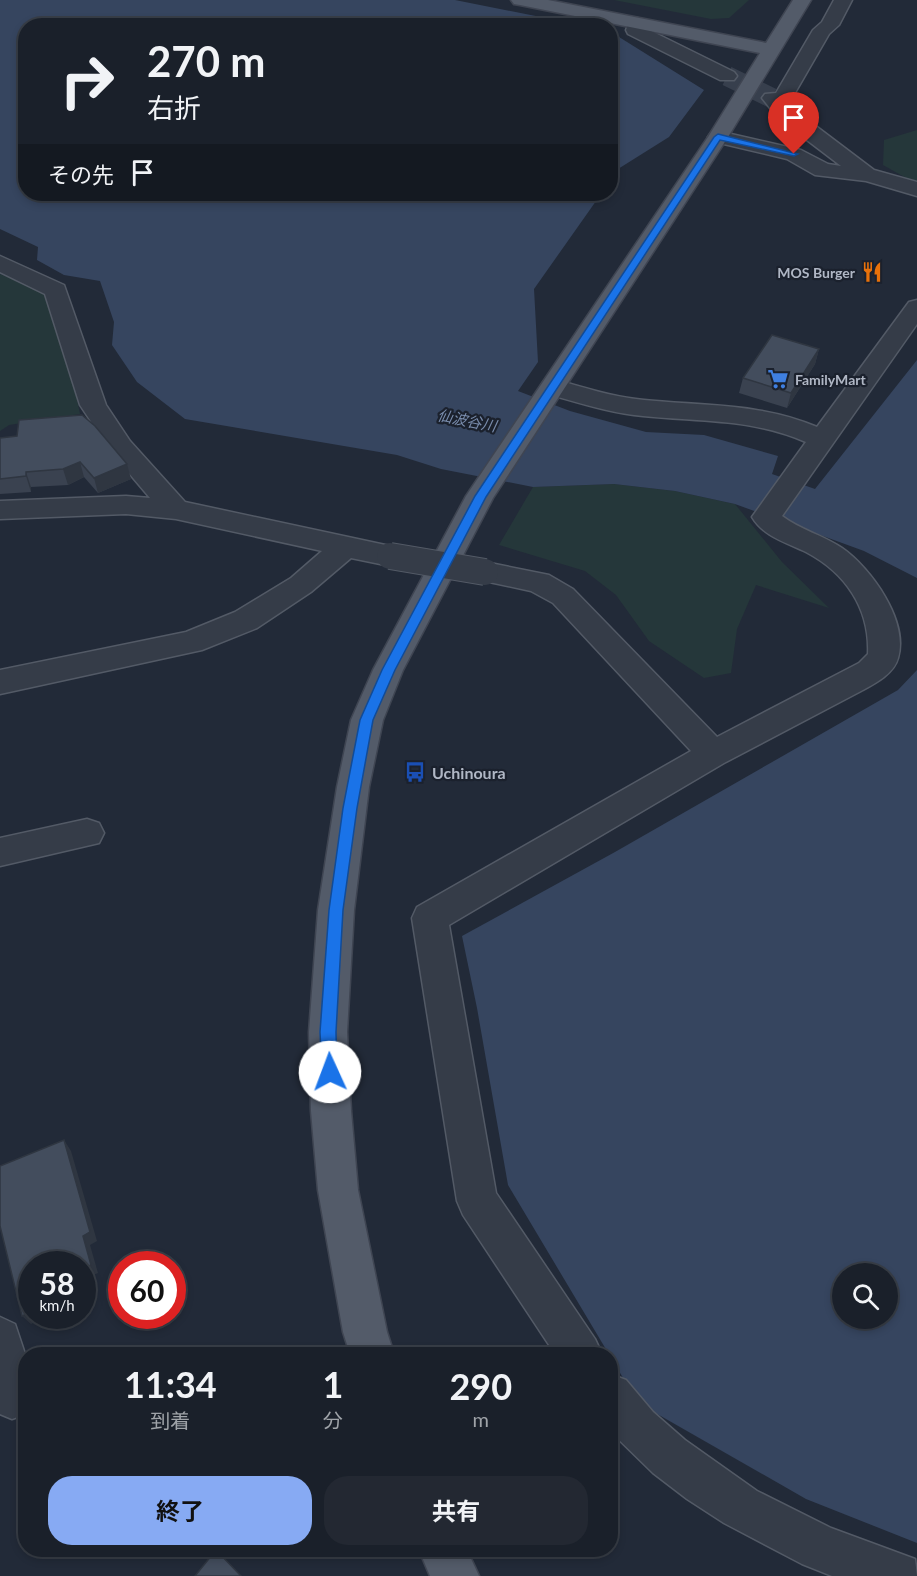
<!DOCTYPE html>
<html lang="ja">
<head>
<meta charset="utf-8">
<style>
  body { margin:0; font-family:Lato,"Noto Sans JP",sans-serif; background:#232832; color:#f1f3f6; height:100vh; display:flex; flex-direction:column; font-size:22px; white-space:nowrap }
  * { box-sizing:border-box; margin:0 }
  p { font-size:20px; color:#9fa3a8 }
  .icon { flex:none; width:33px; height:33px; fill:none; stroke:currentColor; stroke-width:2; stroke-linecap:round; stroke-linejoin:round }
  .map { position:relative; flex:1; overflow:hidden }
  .side { position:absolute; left:18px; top:1347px; width:600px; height:210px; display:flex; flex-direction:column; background:#1a202a; border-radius:24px; box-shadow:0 3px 9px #0003,0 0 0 2px #383e47 }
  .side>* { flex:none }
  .top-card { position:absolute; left:18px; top:18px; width:600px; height:183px; border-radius:24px; box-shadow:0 3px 9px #0003,0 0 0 2px #383e47; background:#1a202a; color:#f1f3f6; overflow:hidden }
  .tools { position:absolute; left:832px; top:1263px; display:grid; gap:12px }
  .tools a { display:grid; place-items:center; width:66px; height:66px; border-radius:50%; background:#1a202a; box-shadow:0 3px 9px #0003,0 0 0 2px #383e47; font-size:30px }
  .speed { position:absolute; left:18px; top:1251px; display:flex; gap:12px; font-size:30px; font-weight:700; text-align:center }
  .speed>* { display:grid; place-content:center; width:78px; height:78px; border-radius:50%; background:#1a202a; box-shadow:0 3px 9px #0003,0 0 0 2px #383e47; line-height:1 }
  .speed small { font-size:15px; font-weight:400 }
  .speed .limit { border:9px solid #d22; background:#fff; color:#111 }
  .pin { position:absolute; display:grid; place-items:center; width:51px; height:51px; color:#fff; margin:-62px -26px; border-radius:50% 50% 50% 0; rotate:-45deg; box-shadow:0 0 6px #0007 }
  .pin .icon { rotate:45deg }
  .me { position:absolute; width:66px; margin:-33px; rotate:358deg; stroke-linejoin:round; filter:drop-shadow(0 0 4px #0008) }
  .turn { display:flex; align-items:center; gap:21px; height:126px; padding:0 30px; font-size:27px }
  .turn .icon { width:78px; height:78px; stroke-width:2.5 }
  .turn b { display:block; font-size:42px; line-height:51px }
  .then { display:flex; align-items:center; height:57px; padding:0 30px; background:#0003; gap:12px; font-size:22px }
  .eta { display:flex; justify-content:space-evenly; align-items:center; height:102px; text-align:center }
  .eta b { font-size:36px; font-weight:700; line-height:42px }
  .cta { display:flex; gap:12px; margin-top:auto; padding:12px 30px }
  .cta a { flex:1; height:69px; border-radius:24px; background:#87aaf3; color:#111; font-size:24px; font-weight:700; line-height:69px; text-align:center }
  .cta a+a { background:#232832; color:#f1f3f6 }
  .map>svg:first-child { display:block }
</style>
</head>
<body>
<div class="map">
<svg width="917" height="1576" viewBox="0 0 917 1576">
  <rect width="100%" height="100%" fill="#222a38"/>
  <g fill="#25373a">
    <path d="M614,0H749L729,18L711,19Z"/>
    <path d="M917,130V184L883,165L884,140Z"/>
    <path d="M0,274L44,291L69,361L80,414L9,425L0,431Z"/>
    <path d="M614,484L675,491L735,504L782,562L829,608L756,585L737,629L731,673L704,678L649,641L616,595L585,571L499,545L533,487Z"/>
  </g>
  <g fill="#36455f" fill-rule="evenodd">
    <path d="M0,0H455L581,25L26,26V194H601L534,289L538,362L518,391L570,411L646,432L704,435L778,456L772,474L815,489L917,360V578L864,551L735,504L675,491L614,484L533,487L441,469L397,455L185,419L137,382L112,345L114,322L100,281L64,275L37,260L38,247L0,229Z"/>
    <path d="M611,32L704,90L669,137L618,169L611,181Z"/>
    <path d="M917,670V1543L806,1499L638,1403L508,1185L477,1008L462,936L615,852L898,690ZM843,1274H888V1318H843Z"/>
  </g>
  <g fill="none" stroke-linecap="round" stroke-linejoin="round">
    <path stroke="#373f4d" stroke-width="20" stroke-dasharray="20 10" stroke-linecap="butt" d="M727,76L772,98"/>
    <g stroke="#535a66" stroke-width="3">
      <g id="minor">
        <path d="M834,0H852L839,25L829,34L788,105L874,170L917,182V196L866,181L815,175L787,159L711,141L708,137L711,133L718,131L801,150L828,164L841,166L778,118L762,98L765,94L776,93L813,30L822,22Z"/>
        <path d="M637,18L644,20L646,24L645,28L734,72L737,76L734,80H720L628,34L626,30L630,20Z"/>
        <path d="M0,256L64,285L106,405L130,441L185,502L390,546L400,549L404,556L400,563L390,566L351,558L311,592L257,628L202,650L0,694V670L186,632L235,612L291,578L322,551L176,519L126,514L0,519V501L126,496L150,498L112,453L80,405L45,294L0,272Z"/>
        <path d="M917,300V324L782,516C800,530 823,535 842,548C871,568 909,621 898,658C894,674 874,684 861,691L724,763L449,925L496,1193L595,1339L602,1354H555L463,1215L457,1201L412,918L417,907L691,751L553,603L531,591L475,579L471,572L475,565L485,562L549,575L573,589L717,737L859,663L868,654C870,609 846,573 806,552C786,542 764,537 752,517L806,442C750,418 701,422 643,416C609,413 577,402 544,393L540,387L544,381L553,379C583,387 612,397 644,400C703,406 761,403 817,427L909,302Z"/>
        <path d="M87,819L99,823L104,833L99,843L0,866V838Z"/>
        <path d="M0,1317L15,1324L26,1357V1414L12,1419L0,1414Z"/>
        <path d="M610,1374L626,1380L653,1412L685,1440L757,1491L831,1528L915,1559L917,1576H832L802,1564L724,1523L687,1499L653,1473L610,1431Z"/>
      </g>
    </g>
    <g stroke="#3f4552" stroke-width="3">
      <g id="major">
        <path d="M511,0H548L766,43L793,0H811L728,137L493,498L403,670L383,720L369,787L354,910L347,1032L351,1111L358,1190L387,1332L394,1354H350L343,1332L318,1190L311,1111L309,1032L318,910L337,787L351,720L373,670L466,496L708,137L760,53L520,5L514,4Z"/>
        <path d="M419,1550H467L479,1576H430Z"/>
      </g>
    </g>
    <use href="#minor" fill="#353c48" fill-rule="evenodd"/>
    <use href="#major" fill="#535b69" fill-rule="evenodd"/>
    <g stroke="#535a66" stroke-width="28" stroke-linecap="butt">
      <path id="minor-bridge" d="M390,556L485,572"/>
    </g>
    <use href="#minor-bridge" stroke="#353c48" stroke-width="26"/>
  </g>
  <g fill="#3a4250">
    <path d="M819,349L815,364L787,408L739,393L743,378Z"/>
    <path d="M0,438L131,479L98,493L84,477L68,485L31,487V492L0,494Z"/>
  </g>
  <g fill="#2f3641">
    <path d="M819,349L815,364L787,408L791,393Z"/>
    <path d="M80,462L84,477L68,485L63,469Z"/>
    <path d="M127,464L131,479L98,493L94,478Z"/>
    <path d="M26,472L31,487V492L26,476Z"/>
    <path d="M64,1140L71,1151L97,1241L90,1245L98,1273L82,1280L83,1236Z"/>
    <path d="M82,1283L87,1299L82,1301Z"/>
    <path d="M32,1312V1316H49L31,1324L22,1316Z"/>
  </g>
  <g fill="#434d5d" stroke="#2f3641" stroke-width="1.5">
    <path d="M772,335L819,349L791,393L743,378Z"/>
    <path d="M82,415L95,426L127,464L94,478L80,462L63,469L26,472V476L0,479V438L17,436L19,420Z"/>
    <path d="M64,1140L90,1232L83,1236L91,1265L82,1269V1264H32V1312L22,1316L0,1226V1166Z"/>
    <path d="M216,1550L241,1576H195Z"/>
  </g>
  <path fill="#1a73e8" stroke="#114b97" stroke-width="1.5" d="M718,134L798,154L794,156L720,140L486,497L395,670L373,720L357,808L343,910L336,1032L337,1072L335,1077L330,1079L324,1077L322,1072L320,1032L329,910L343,808L360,720L382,670L475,496L714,137Z"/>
  <defs>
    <g id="restaurant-bare" transform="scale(1.62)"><path d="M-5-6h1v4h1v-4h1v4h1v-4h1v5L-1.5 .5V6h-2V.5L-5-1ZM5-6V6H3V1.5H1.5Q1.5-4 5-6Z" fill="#e8710a" stroke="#1b212d" stroke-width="2.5" paint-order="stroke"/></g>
    <g id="supermarket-bare" transform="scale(1.62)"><path d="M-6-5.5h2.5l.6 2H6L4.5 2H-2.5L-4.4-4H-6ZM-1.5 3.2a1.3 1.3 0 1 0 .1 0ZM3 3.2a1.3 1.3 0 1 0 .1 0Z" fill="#3f7fe0" stroke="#1b212d" stroke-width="2.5" paint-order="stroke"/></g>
    <g id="bus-bare" transform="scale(1.62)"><path d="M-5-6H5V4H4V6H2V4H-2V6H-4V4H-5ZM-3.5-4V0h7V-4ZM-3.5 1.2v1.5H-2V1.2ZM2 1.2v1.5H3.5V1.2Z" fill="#1a4fb4" stroke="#1b212d" stroke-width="2.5" paint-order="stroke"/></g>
  </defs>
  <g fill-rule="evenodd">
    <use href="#restaurant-bare" x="872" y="272"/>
    <use href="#supermarket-bare" x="778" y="379"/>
    <use href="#bus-bare" x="415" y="772"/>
  </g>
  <g text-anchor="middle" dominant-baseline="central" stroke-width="4.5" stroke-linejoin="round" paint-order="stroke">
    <g font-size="14" font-weight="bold" fill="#b0b7c5" stroke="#1b212d" text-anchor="end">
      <text x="855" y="272">MOS Burger</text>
      <text x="795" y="379" text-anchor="start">FamilyMart</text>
    </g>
    <g font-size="15" font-style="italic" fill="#798cac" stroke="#1b212d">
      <text transform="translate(467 420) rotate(11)">仙波谷川</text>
    </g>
    <g font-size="16" font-weight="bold" fill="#b0b7c5" stroke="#1b212d" text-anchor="start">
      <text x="432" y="772">Uchinoura</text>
    </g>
  </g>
</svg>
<div class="tools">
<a><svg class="icon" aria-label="search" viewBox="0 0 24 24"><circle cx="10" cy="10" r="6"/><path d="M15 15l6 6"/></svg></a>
</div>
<div class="speed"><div>58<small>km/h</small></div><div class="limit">60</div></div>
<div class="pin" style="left:794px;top:154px;background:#d93025"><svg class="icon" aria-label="arrive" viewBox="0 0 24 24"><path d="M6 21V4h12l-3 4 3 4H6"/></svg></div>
<svg class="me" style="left:330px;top:1072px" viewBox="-20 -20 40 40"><circle r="19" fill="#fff"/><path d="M0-13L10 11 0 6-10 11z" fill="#1a73e8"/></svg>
<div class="top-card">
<div class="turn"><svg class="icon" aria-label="right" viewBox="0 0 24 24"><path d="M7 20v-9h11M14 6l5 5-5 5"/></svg><div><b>270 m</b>右折</div></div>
<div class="then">その先<svg class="icon" aria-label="arrive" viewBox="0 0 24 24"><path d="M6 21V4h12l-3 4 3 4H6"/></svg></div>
</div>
<section class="side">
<div class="eta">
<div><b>11:34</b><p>到着</p></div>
<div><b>1</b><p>分</p></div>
<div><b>290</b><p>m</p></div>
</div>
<div class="cta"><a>終了</a><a>共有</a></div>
</section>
</div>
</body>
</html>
